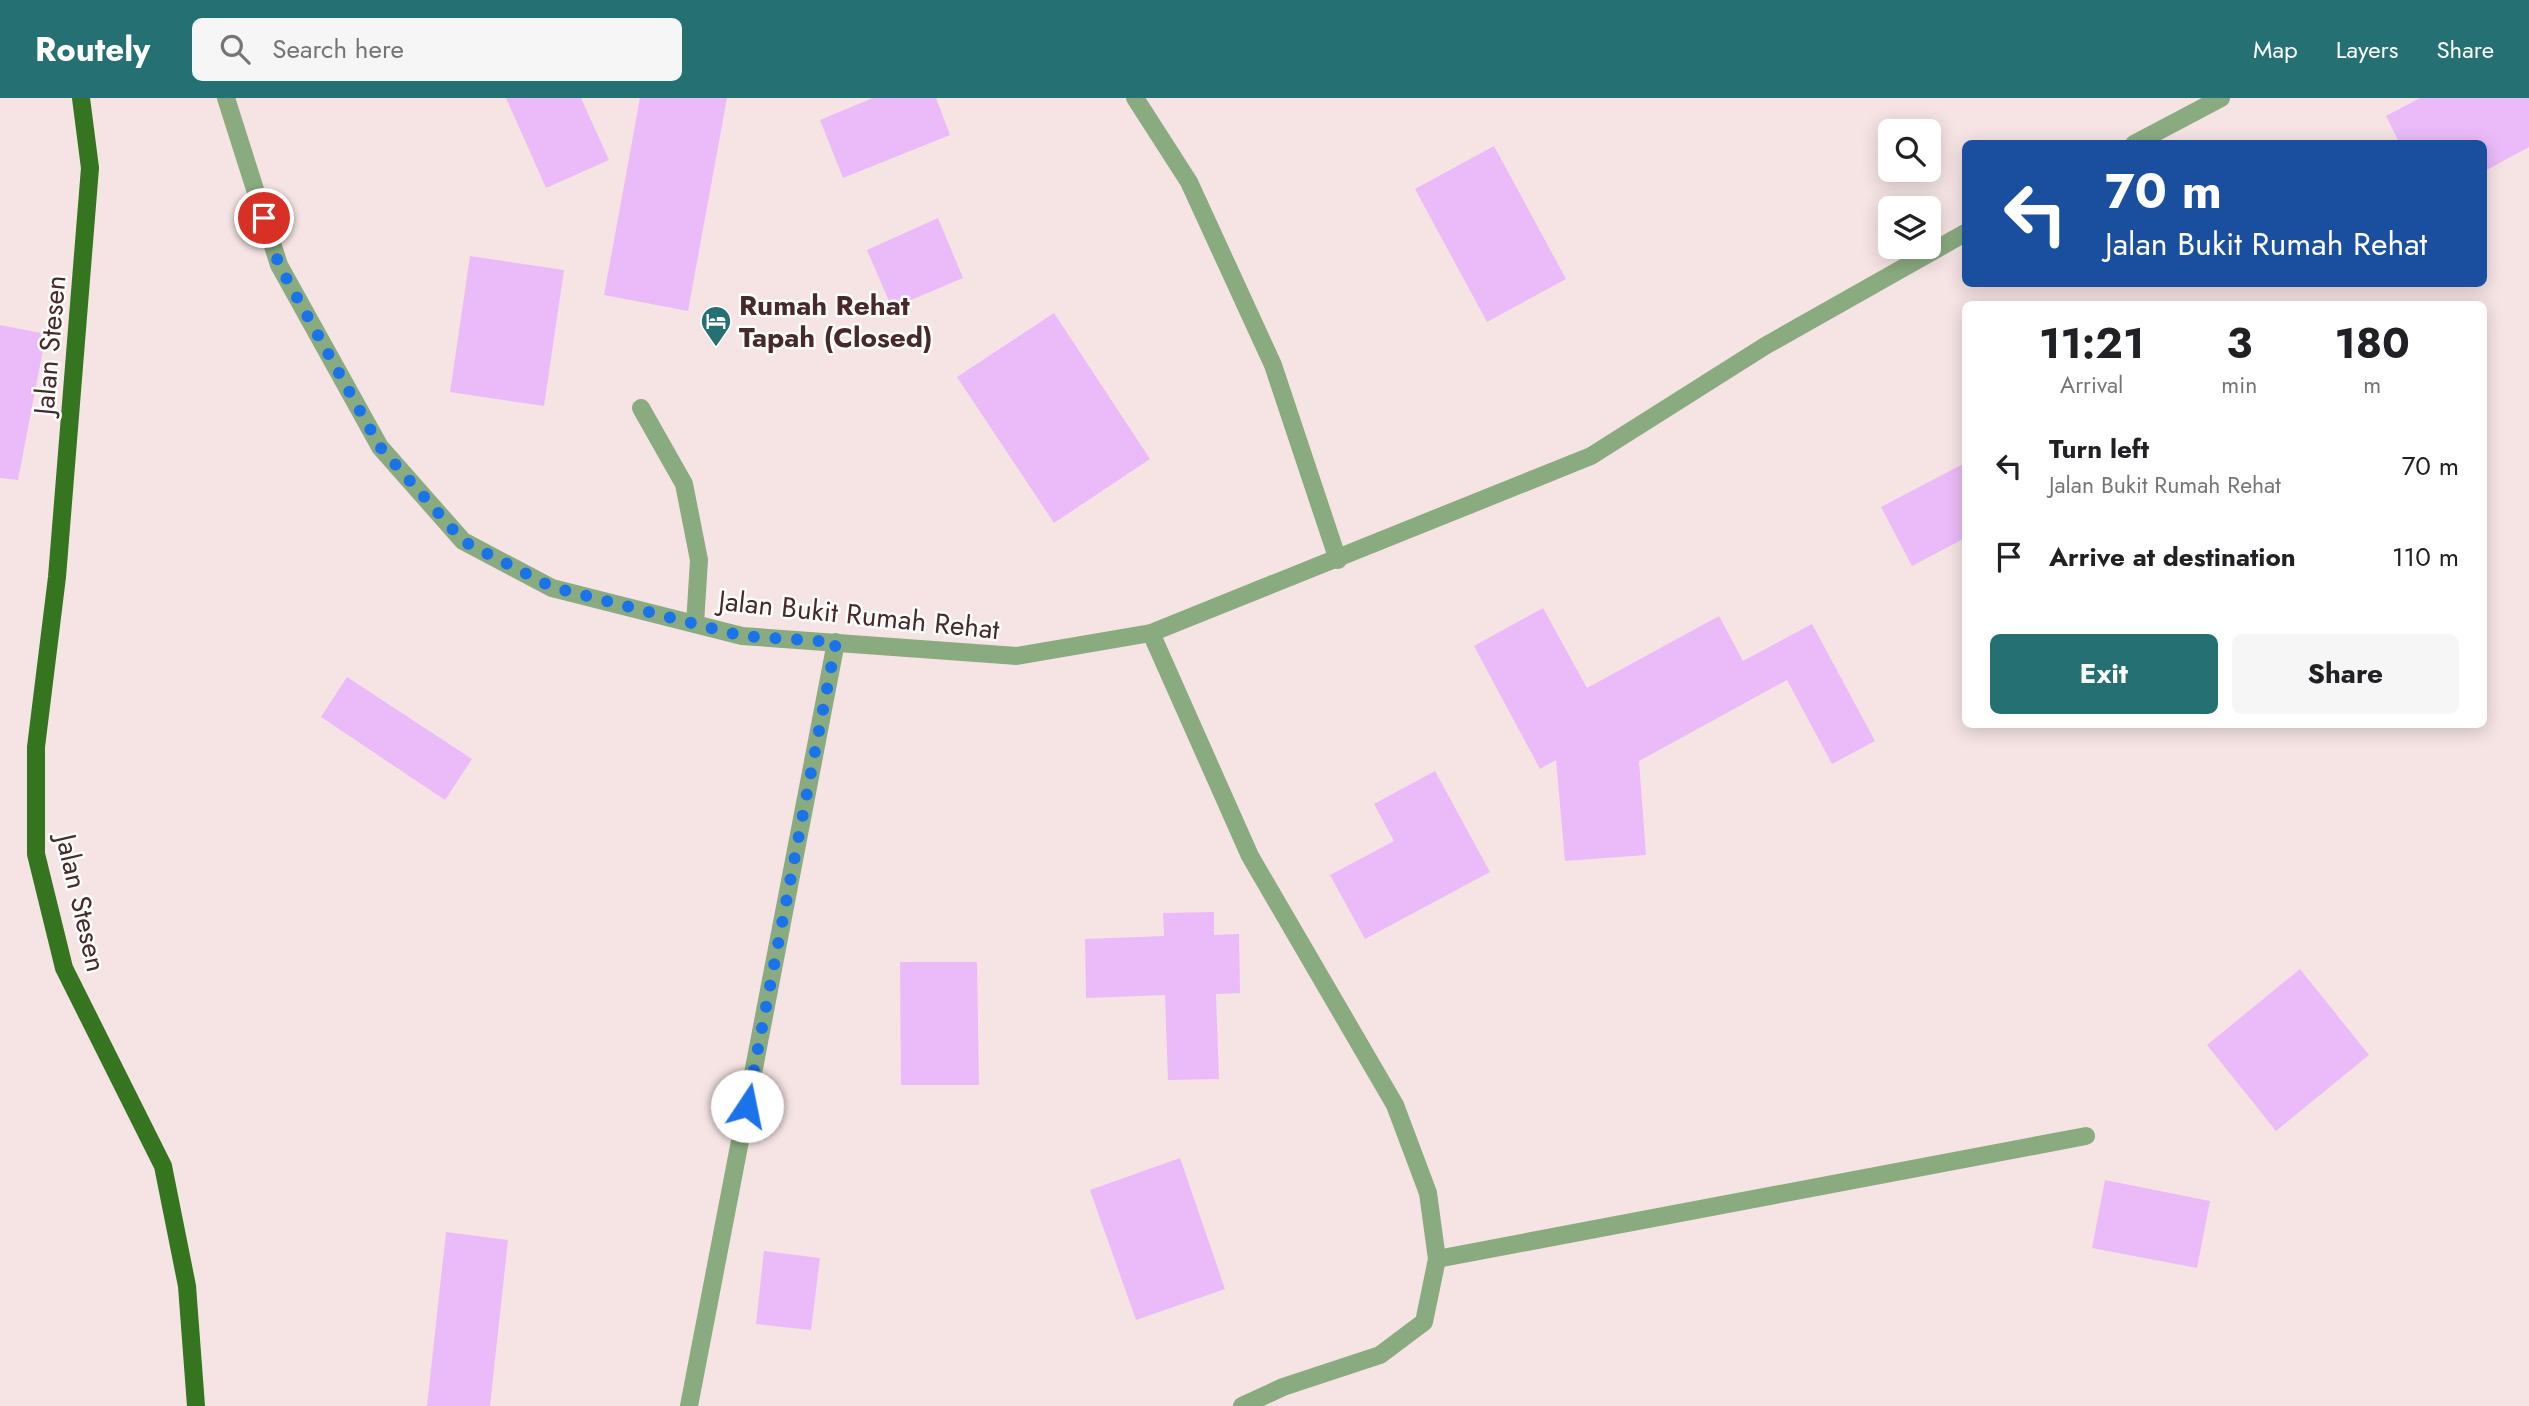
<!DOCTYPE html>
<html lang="en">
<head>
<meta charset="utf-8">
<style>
  body { margin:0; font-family:Jost,sans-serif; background:#f6f6f6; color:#202124; height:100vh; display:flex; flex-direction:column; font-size:26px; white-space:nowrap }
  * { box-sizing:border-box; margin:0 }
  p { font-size:23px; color:#757577 }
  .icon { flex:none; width:38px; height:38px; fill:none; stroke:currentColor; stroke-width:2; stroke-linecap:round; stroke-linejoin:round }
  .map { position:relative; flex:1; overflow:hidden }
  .drawer { position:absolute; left:1962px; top:203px; width:525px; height:427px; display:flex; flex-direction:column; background:#fff; border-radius:10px; box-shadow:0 4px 18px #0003 }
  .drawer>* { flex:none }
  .top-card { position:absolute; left:1962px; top:42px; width:525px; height:147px; border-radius:10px; box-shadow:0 4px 18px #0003; background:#1a4fa0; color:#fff; overflow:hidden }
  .fabs { position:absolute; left:1878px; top:21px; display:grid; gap:14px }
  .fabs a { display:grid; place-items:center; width:63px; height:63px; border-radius:10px; background:#fff; box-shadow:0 4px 18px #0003; font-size:35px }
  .pin { position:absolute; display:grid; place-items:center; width:60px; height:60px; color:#fff; margin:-30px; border:4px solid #fff; border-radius:50%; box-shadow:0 2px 7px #0007 }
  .me { position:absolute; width:77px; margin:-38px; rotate:11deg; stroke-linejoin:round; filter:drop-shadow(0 0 5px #0008) }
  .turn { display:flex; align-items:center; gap:24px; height:147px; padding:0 28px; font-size:32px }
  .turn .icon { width:91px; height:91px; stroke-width:2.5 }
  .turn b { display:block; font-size:49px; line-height:60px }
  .eta { display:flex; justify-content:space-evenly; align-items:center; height:119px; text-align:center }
  .eta b { font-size:42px; font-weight:700; line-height:49px }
  .action { display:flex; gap:14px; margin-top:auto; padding:14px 28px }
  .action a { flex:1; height:80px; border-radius:10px; background:#247072; color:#fff; font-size:28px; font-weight:700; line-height:80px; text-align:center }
  .action a+a { background:#f6f6f6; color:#202124 }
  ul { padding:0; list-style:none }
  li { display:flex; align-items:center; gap:21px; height:91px; padding:0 28px }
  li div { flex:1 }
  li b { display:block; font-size:26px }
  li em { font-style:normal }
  header { display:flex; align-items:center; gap:42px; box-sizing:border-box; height:98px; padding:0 35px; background:#247072; color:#fff }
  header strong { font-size:33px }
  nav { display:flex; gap:38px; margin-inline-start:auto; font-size:24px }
  .search { width:490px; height:63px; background:#f6f6f6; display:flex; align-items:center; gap:18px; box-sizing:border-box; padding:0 24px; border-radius:10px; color:#757577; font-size:26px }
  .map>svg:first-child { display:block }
</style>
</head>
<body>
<header>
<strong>Routely</strong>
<div class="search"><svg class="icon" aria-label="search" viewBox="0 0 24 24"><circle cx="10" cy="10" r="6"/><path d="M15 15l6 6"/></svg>Search here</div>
<nav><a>Map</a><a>Layers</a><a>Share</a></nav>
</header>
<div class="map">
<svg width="2529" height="1308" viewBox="0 0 2529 1308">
  <rect width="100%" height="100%" fill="#f6e4e4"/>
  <g fill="#eabbf8">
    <path d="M506,0H581L609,62L546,90Z"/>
    <path d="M640,0H727L688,213L604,197Z"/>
    <path d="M873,0H936L950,37L843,80L820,22Z"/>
    <path d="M2420,0H2529V49L2483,74V46H2400L2386,18Z"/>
    <path d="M1494,48L1566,181L1487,224L1415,91Z"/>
    <path d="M938,120L963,180L892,210L867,152Z"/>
    <path d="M470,158L564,172L544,308L450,294Z"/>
    <path d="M1054,215L1150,361L1054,425L957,279Z"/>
    <path d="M0,227L46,236L18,382L0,380Z"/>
    <path d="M1965,365V440L1912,468L1881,409Z"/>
    <path d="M1543,510L1587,590L1719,518L1743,563L1812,526L1875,643L1832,666L1787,582L1639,663L1646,757L1565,763L1556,662L1540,671L1474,548Z"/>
    <path d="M347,579L472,661L445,702L321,619Z"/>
    <path d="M1435,673L1490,774L1365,841L1330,777L1394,743L1374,706Z"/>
    <path d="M1214,814V837L1239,836L1240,895L1216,896L1219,981L1168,982L1165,897L1086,900L1085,841L1164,838L1163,815Z"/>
    <path d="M900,864H977L979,987H901Z"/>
    <path d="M2300,871L2369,957L2276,1033L2207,947Z"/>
    <path d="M1180,1060L1225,1191L1136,1222L1090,1092Z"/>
    <path d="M2105,1082L2210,1103L2197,1170L2092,1150Z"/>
    <path d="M446,1134L508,1142L490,1308H427Z"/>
    <path d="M764,1153L820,1160L811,1232L756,1226Z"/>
  </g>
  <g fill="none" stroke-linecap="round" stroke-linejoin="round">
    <g stroke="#8aab80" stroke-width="18">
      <path d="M226,0L279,167L380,349L463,443L552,490L742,538L1017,558L1151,535L1591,358L1765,248L1965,135"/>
      <path d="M1135,0L1189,84L1273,267L1338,462"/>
      <path d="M2134,46L2221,0"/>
      <path d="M641,310L684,386L699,462L695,526"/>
      <path d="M1151,535L1250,758L1395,1007L1428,1095L1437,1161L1424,1224L1380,1257L1283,1289L1242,1308"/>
      <path d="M1437,1161L2086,1038"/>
      <path d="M689,1308L836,544"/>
    </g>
    <path stroke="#36751f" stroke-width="18" d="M81,0L90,70L57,479L36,649V756L64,870L163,1068L187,1188L196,1308"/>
  </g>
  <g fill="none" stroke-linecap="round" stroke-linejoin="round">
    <path stroke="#1a73e8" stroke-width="12" stroke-dasharray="0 21.6" d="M264,120L279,167L380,349L463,443L552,489L742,538L836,544L747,1008"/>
  </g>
  <defs>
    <g id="hotel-pin" transform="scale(1.575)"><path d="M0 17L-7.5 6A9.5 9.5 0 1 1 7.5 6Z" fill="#247072" stroke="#fff"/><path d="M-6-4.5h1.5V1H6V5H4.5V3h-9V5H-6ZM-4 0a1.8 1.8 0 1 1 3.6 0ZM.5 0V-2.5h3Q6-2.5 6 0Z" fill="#fff"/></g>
  </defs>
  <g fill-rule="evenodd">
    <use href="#hotel-pin" x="716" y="223"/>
  </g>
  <g text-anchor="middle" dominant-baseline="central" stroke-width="5" stroke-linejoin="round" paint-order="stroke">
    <g font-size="28" font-weight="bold" fill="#492829" stroke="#fff" text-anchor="start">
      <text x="739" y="207">Rumah Rehat<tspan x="739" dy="32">Tapah (Closed)</tspan></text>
    </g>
    <g font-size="28" fill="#492829" stroke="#fff">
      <text transform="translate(50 247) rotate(-85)">Jalan Stesen</text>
      <text transform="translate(859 517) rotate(6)">Jalan Bukit Rumah Rehat</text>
      <text transform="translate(81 805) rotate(77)">Jalan Stesen</text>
    </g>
  </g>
</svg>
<div class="fabs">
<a><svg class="icon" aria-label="search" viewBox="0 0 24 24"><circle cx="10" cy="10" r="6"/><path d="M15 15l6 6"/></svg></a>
<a><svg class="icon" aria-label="layers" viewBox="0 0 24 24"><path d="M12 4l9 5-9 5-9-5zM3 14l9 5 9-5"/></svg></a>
</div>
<div class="pin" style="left:264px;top:120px;background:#d93025"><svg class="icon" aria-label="arrive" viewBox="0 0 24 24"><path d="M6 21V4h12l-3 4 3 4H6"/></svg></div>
<svg class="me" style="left:747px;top:1008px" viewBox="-20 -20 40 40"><circle r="19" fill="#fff"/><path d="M0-13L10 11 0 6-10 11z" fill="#1a73e8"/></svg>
<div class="top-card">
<div class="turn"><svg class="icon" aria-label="left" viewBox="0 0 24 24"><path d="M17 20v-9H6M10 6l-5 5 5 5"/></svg><div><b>70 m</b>Jalan Bukit Rumah Rehat</div></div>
</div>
<section class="drawer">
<div class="eta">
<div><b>11:21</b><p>Arrival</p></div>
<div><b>3</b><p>min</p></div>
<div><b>180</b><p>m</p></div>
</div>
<ul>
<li><svg class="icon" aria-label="left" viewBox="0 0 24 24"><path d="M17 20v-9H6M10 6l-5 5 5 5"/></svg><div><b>Turn left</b><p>Jalan Bukit Rumah Rehat</p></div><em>70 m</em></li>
<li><svg class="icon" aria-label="arrive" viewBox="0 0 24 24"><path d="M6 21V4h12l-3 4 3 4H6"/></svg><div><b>Arrive at destination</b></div><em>110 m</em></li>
</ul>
<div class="action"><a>Exit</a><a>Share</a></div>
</section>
</div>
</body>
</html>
